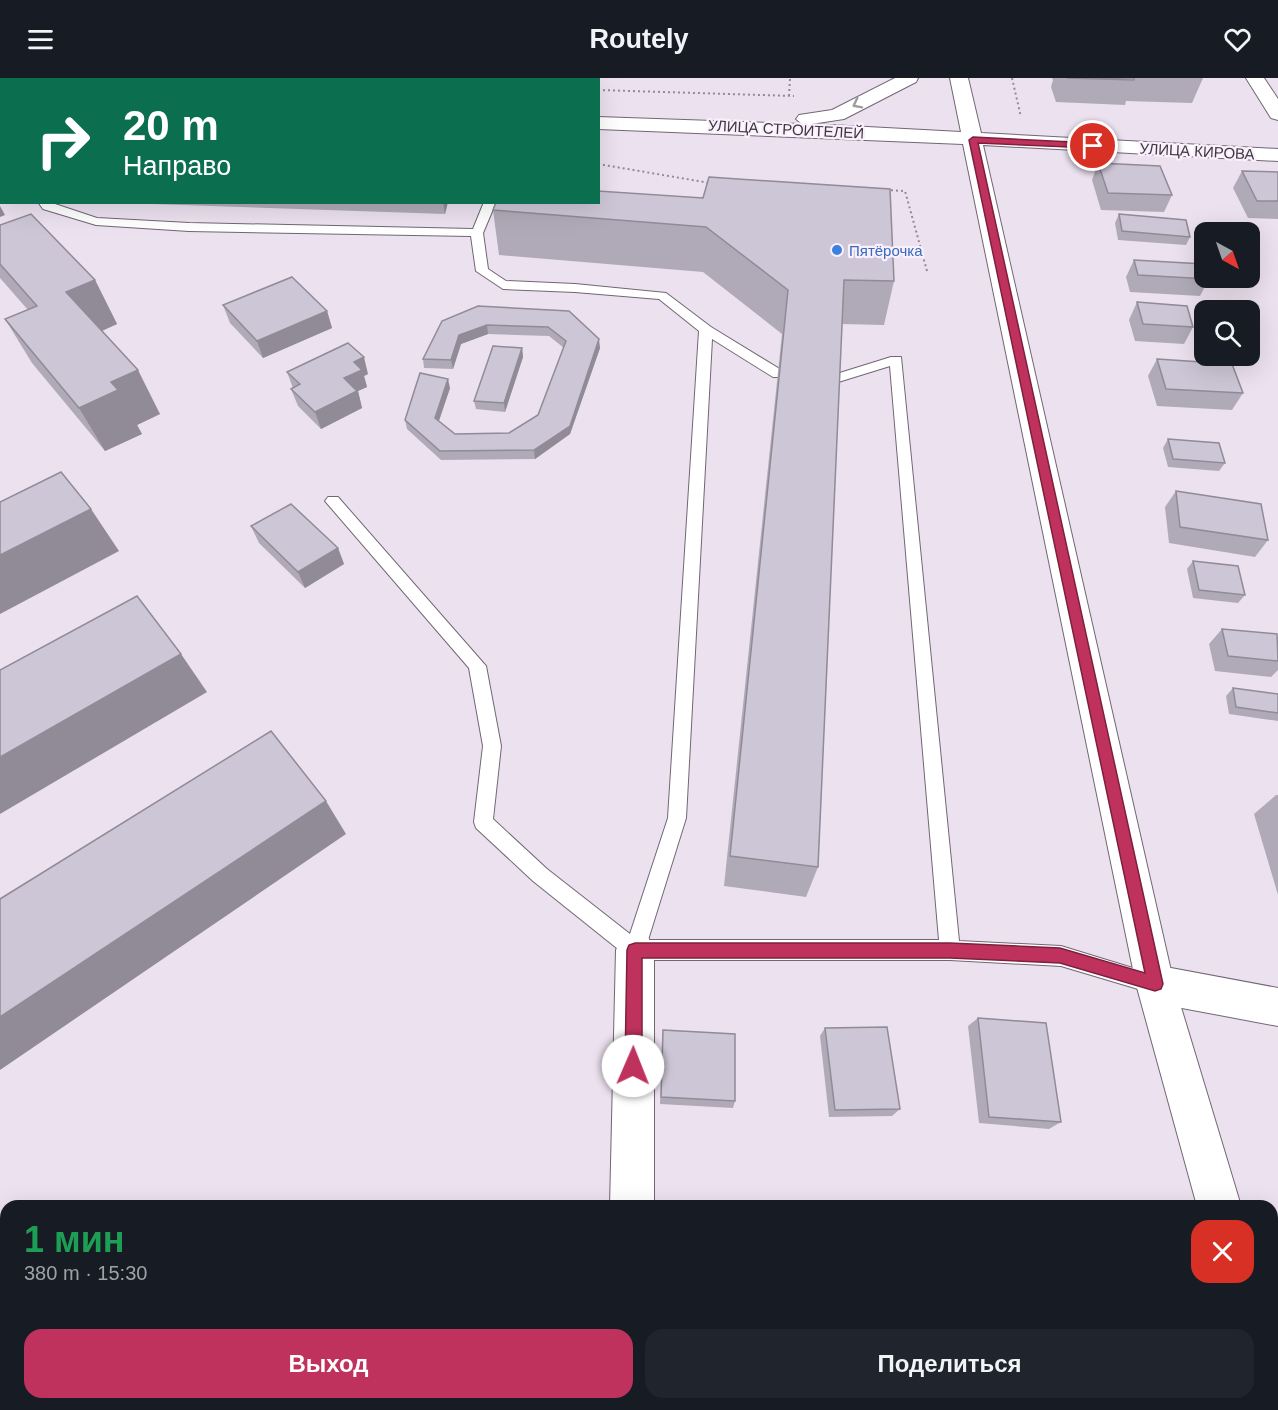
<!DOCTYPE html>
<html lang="ru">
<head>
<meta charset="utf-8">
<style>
  body { margin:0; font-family:Helvetica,sans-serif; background:#20242c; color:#f1f3f6; height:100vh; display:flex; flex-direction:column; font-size:22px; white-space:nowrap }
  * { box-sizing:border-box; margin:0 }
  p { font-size:20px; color:#9ea1a6 }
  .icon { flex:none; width:33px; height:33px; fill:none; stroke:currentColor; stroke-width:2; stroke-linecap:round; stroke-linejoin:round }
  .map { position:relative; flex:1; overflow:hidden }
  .side { position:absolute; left:0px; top:1122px; width:1278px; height:210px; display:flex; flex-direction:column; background:#171b24; border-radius:18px 18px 0 0; box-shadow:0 6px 24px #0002 }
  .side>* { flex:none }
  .hud { position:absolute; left:0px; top:0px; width:600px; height:126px; box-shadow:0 6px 24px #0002; background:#0b6e4f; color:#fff; overflow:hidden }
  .needle { width:39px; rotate:140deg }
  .controls { position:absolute; left:1194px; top:144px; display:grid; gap:12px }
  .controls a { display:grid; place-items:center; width:66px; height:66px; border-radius:12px; background:#171b24; box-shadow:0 6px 24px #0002; font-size:30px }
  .pin { position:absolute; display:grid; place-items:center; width:51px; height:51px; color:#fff; margin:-26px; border:3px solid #fff; border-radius:50%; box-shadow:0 2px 6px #0007 }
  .me { position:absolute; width:66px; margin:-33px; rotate:1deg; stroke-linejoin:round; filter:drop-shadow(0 0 4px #0008) }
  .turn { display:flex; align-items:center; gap:21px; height:126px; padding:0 24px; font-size:27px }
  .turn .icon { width:78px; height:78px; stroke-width:2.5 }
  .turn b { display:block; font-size:42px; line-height:51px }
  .round { display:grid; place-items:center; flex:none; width:63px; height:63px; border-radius:18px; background:#20242c }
  .summary { display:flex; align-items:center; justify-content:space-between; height:102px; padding:0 24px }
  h1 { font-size:36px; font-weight:700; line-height:45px; color:#1e9e55 }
  .action { display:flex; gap:12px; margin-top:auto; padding:12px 24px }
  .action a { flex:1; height:69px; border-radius:18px; background:#c0325e; color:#fff; font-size:24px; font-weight:700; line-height:69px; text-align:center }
  .action a+a { background:#20242c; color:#f1f3f6 }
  header { display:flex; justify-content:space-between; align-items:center; height:78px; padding:0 24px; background:#171b24; font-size:27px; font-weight:700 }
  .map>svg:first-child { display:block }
</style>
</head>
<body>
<header><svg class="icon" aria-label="menu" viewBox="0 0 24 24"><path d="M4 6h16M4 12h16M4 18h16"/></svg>Routely<svg class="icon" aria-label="heart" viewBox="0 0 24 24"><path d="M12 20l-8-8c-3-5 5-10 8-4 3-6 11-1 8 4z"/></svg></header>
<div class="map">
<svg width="1278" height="1332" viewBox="0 0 1278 1332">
  <rect width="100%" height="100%" fill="#ece1ef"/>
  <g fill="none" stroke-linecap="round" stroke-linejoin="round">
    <g stroke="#716774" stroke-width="2">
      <g id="lane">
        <path d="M251,0H261L250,2Z"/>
        <rect x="0" y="73" width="2" height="9"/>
        <path d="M38,124H49L97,140L189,145L473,151L484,124H496L483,155L488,191L506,203L575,206L666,215L711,249L783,293L785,296L783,299H773L712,261L686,740L648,862H939L890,288L835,305L828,301L830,298L891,279H901L959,863L1061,868L1162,899L1165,906L1162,913L1155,916L1061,888L950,882H635L628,879L533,803L476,750L474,744L483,668L469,590L325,423L328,419H338L486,588L501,668L493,741L547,791L630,856L668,740L699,253L659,221L575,214L503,211L476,193L471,158L189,153L96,147L43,131Z"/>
      </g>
    </g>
    <g stroke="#716774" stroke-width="2">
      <g id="street">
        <path d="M1246,0H1264L1278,21V42L1271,40Z"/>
        <path d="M635,854L648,859L654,872V1128H610L616,872L622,859Z"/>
        <path d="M1155,887L1278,910V948L1155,925L1141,919L1136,906L1141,893Z"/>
        <rect x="606" y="1326" width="48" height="6"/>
      </g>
    </g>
    <g stroke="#716774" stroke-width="2">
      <g id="secondary">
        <path d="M895,0H918L916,4L844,41L811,46L961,54L950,0H968L981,55L1278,71V83L983,67L1174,906L1241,1128H1197L1136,906L963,66L598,51V39L802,46L796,41L799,37L832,32Z"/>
        <rect x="0" y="50" width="2" height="12"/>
        <path d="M1272,1282L1278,1284V1332H1257L1255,1326H1272Z"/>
      </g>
    </g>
    <g stroke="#928a94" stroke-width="2" stroke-dasharray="2 3" stroke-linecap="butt">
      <path d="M1012,0L1021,39"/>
      <path d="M598,12L794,18"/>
      <path d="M789,18L790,0"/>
      <path d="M598,86L710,105"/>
      <path d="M886,112L905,113L927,193"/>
    </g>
    <use href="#lane" fill="#fff" fill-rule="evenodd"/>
    <use href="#street" fill="#fff" fill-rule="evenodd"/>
    <use href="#secondary" fill="#fff" fill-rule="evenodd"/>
  </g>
  <g fill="#b0aab8">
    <path d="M1052,0H1203L1192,25L1126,23L1125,27L1056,24L1051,9L1053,2Z"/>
    <path d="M1098,85L1172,117L1164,134L1101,132L1092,102Z"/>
    <path d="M1242,93L1278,94V141L1248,140L1233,110Z"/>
    <path d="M598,113L894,203L884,247L842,246L818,789L806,819L724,808L782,256L703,194L499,177L493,132Z"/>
    <path d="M92,124H448L445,136Z"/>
    <path d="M1119,136L1190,159L1186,167L1118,162L1115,145Z"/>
    <path d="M0,147L95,202L117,246L102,253L160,336L137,347L142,356L105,373L32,285L5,241L28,232L0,200Z"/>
    <path d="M1134,182L1209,201L1200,218L1130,214L1126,199Z"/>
    <path d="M1137,224L1193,249L1184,266L1135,263L1129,242Z"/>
    <path d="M223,227L327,233L332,250L263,280L230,245Z"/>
    <path d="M569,233L600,270L570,356L535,381L441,382L407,351L405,342L450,310L439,343L455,356L509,355L538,337L564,270L549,258L488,256L461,266L453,291L424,290L423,281L442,243Z"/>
    <path d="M522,270L523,279L505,334L476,331L474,323Z"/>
    <path d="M1157,281L1243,315L1232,332L1157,328L1148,298Z"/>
    <path d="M287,294L368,296L364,298L367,309L358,313L362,330L321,351L298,328L291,311L293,310Z"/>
    <path d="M1168,361L1225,385L1219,393L1168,389L1163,370Z"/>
    <path d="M1176,413L1268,462L1255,479L1169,465L1165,429Z"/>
    <path d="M251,448L338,470L344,486L305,510L259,465Z"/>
    <path d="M1193,483L1245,517L1238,525L1193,520L1187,491Z"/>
    <path d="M1222,551L1278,559V592L1271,599L1215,593L1209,566Z"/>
    <path d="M1233,610L1278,616V643L1229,636L1226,618Z"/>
    <path d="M1276,717H1278V817L1254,736Z"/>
    <path d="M978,940L1061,1044L1049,1051L979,1045L968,948Z"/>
    <path d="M825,950L900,1031L892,1038L829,1039L820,958Z"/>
    <path d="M663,961L735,1023L733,1030L660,1026Z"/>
  </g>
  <g fill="#908b96">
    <path d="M443,124H448L445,136Z"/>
    <path d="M0,128L5,137L0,139Z"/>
    <path d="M95,202L117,246L90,258L66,214Z"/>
    <path d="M327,233L332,250L263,280L257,263Z"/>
    <path d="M487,247L488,256L461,266L453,291L451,282L459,257Z"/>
    <path d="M599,261L600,270L570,356L535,381L534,372Z"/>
    <path d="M522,270L523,279L505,334L504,325Z"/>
    <path d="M364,279L368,296L364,298L367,309L358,313L362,330L321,351L315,334L344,300L354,284Z"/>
    <path d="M138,292L160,336L137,347L142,356L105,373L79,330L111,304Z"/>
    <path d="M448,301L450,310L437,348L435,340Z"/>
    <path d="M91,431L119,473L0,536V477Z"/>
    <path d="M338,470L344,486L305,510L298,494Z"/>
    <path d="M181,576L207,614L0,736V679Z"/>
    <path d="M326,723L346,756L0,992V939Z"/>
  </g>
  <g fill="#cdc6d6" stroke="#908b96" stroke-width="1.5">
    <path d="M1067,0H1134V2Z"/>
    <path d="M1098,85L1160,88L1172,117L1108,115Z"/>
    <path d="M1242,93L1278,94V123H1257Z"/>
    <path d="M709,99L890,111L894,203L844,202L818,789L730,778L788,212L706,149L493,132L496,124H598V113L703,120Z"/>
    <path d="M31,136L95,202L66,214L138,292L111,304L118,312L79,330L5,241L37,228L0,186V147Z"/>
    <path d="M1119,136L1186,142L1190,159L1122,153Z"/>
    <path d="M1134,182L1204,186V200H1209V201L1138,197Z"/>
    <path d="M292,199L327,233L257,263L223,227Z"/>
    <path d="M1137,224L1187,228L1193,249L1143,246Z"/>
    <path d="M478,228L569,233L599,261L570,348L534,372L440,373L405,342L420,295L448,301L435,340L455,356L509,355L538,337L566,263L548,249L487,247L459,257L451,282L423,281L442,243Z"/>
    <path d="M348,265L364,279L354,284L362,292L344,300L357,313L315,334L291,311L300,306L287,294Z"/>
    <path d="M493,268L522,270L504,325L474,323Z"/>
    <path d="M1157,281L1232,286L1243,315L1166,311Z"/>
    <path d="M1168,361L1219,365L1225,385L1173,381Z"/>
    <path d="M61,394L91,431L0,477V424Z"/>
    <path d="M1176,413L1261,426L1268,462L1180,449Z"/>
    <path d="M291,426L338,470L298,494L251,448Z"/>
    <path d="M1193,483L1238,488L1245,517L1199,512Z"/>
    <path d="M137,518L181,576L0,679V592Z"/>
    <path d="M1222,551L1277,556L1278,583L1228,578Z"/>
    <path d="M1233,610L1278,616V635L1236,629Z"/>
    <path d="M271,653L326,723L0,939V821Z"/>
    <path d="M978,940L1046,945L1061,1044L989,1039Z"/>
    <path d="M887,949L900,1031L835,1032L825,950Z"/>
    <path d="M663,952L735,956V1023L661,1019Z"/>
  </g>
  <defs><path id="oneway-chevron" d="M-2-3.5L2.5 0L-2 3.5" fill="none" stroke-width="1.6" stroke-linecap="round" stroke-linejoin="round" transform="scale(1.5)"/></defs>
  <use stroke="#9e9c9f" href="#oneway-chevron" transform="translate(857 26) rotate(153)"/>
  <path fill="#c0325e" stroke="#7d203d" stroke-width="1.5" d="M973,59L1093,65L1097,68L1093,70L978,65L1163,906L1161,911L1155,913L1060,885L950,880H642V988L639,994L633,997L628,994L625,988L627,872L629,867L635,865H950L1060,870L1145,895L969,62Z"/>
  <circle fill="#3f7fe0" stroke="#faeffd" stroke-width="2" cx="837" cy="172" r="6"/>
  <g text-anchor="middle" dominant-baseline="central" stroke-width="4.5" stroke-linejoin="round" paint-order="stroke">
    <g font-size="15" fill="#3d393f" stroke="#faeffd">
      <text transform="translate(786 51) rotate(3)">УЛИЦА СТРОИТЕЛЕЙ</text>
      <text transform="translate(1197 73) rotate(3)">УЛИЦА КИРОВА</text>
    </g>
    <g font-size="15" fill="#366cbe" stroke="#faeffd" text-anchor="start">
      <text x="849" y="172">Пятёрочка</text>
    </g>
  </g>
</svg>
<div class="controls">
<a><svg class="needle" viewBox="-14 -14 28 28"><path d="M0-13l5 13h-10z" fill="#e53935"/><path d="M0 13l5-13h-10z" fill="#9ea1a6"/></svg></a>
<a><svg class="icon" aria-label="search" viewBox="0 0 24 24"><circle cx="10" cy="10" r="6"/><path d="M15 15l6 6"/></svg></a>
</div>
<div class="pin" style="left:1093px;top:68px;background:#d93025"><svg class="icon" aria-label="arrive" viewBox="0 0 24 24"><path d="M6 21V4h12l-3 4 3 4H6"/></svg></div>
<svg class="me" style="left:633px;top:988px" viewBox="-20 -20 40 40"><circle r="19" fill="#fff"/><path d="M0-13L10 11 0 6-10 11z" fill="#c0325e"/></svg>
<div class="hud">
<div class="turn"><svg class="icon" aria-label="right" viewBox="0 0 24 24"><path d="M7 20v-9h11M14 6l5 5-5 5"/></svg><div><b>20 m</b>Направо</div></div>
</div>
<section class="side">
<div class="summary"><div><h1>1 мин</h1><p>380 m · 15:30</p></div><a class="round" style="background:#d93025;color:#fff"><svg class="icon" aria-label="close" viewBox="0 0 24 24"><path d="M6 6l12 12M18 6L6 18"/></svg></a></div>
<div class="action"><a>Выход</a><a>Поделиться</a></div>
</section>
</div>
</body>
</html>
